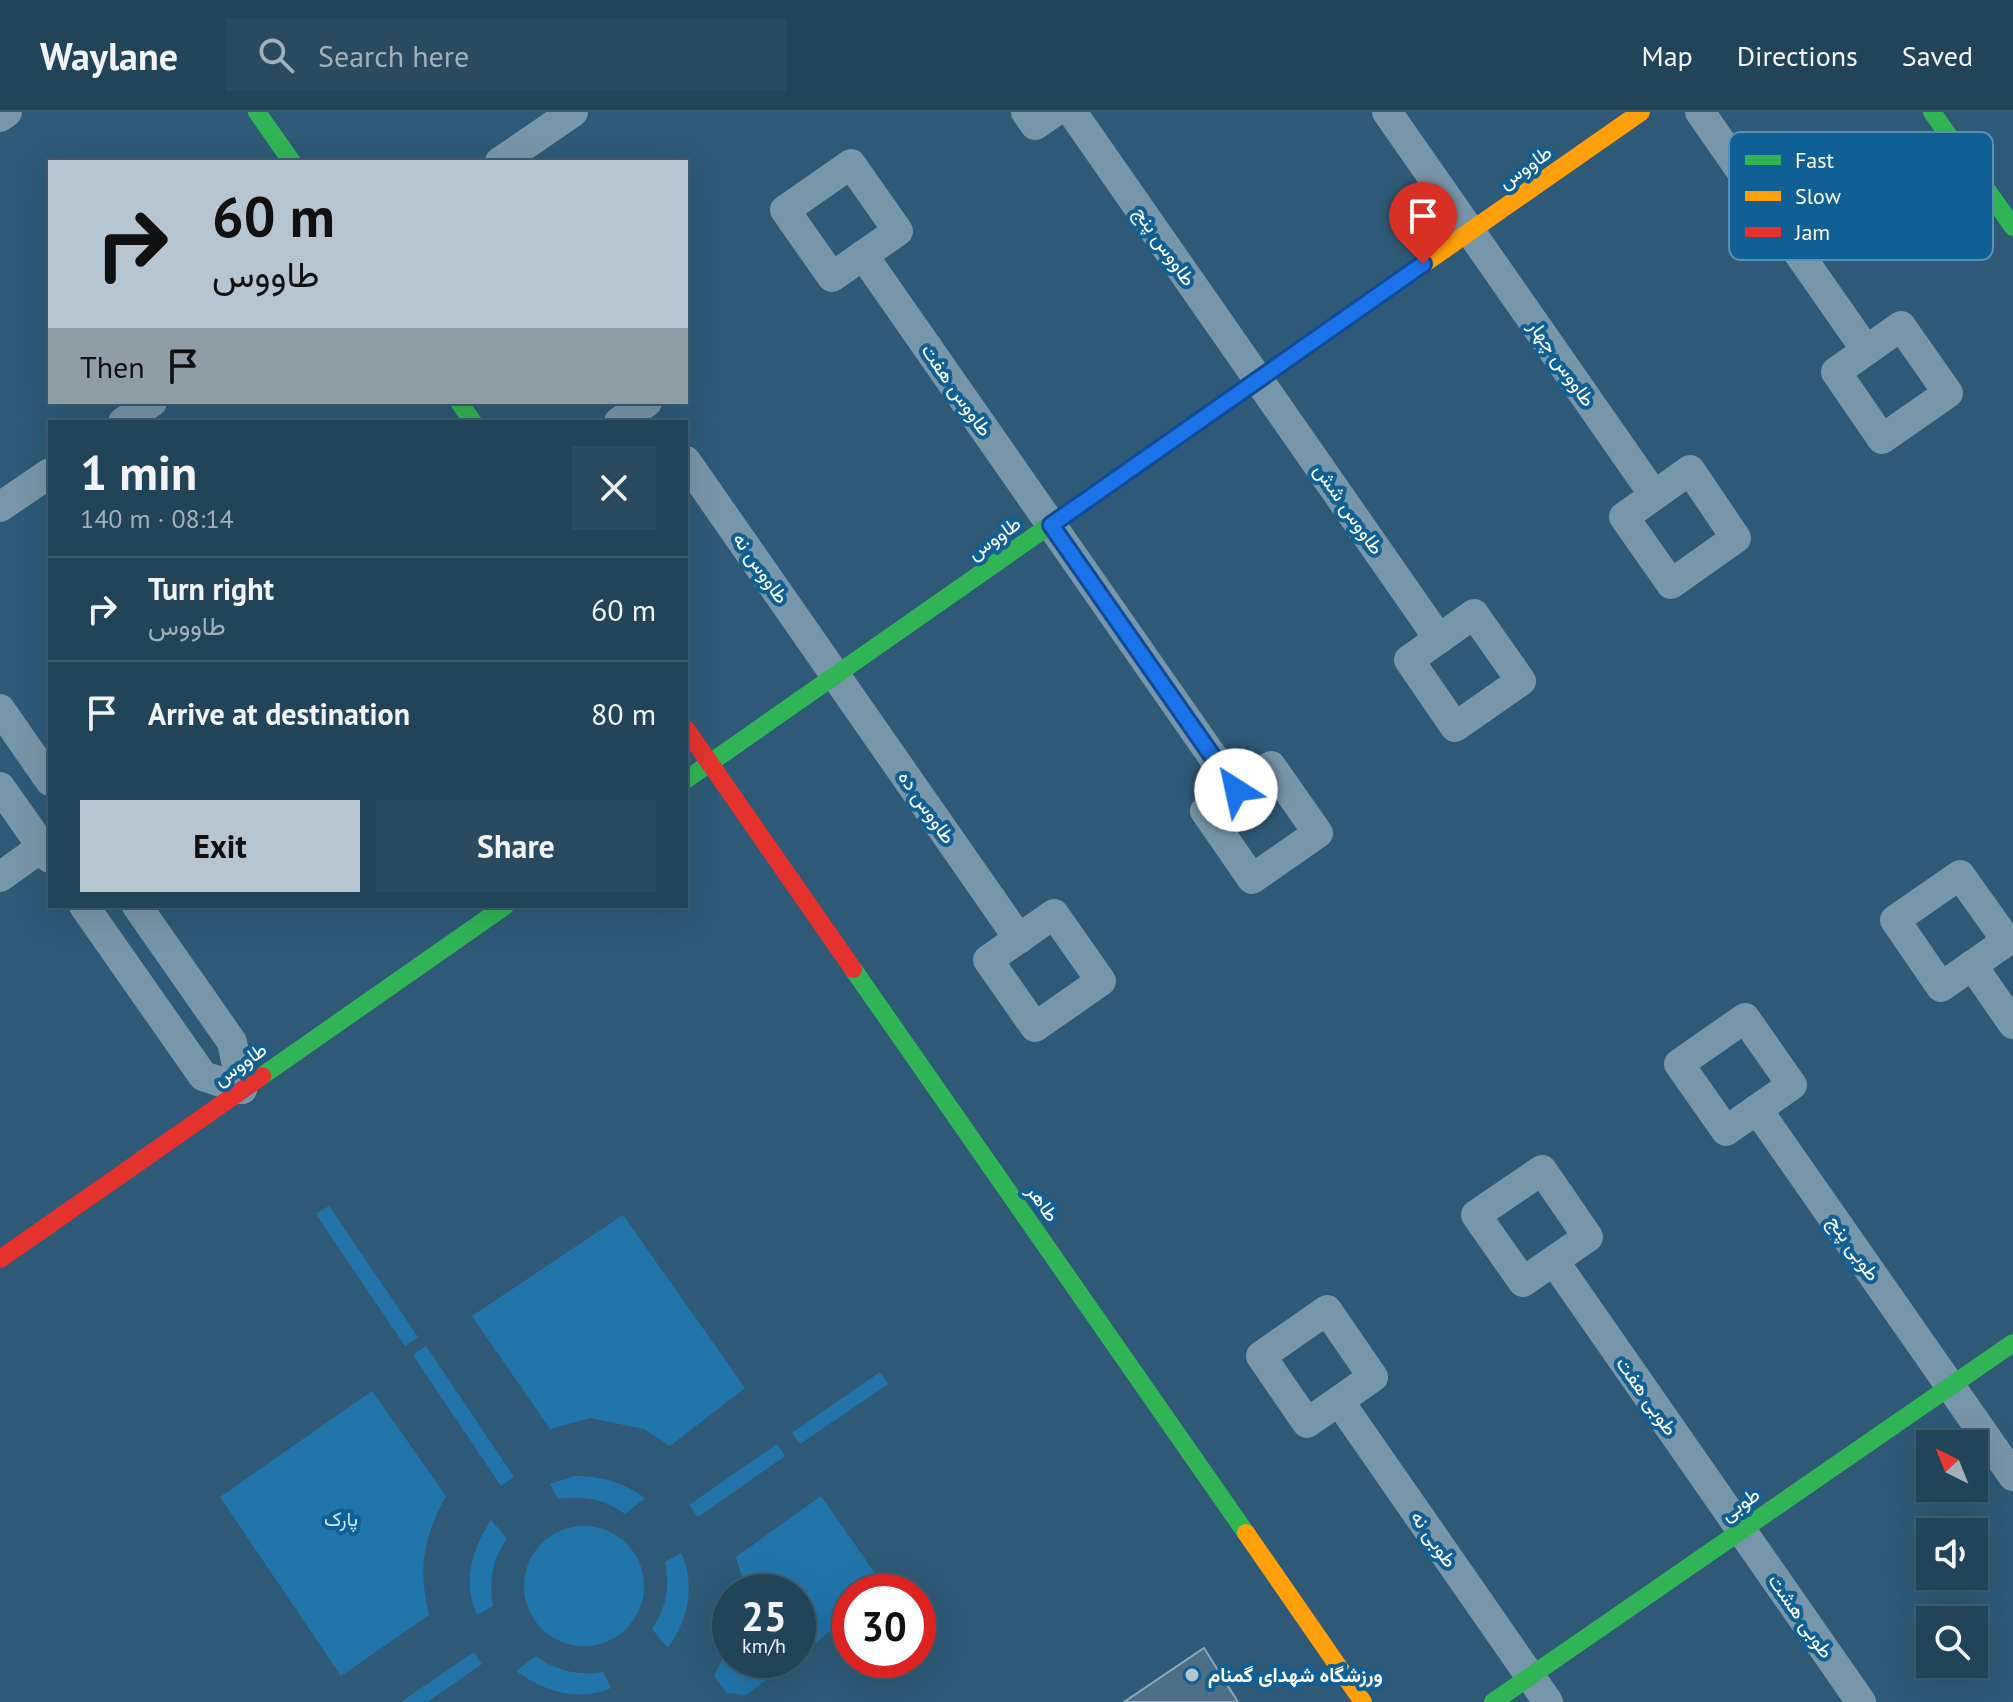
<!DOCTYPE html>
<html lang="en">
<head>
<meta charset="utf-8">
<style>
  body { margin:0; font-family:"PT Sans",Vazirmatn,sans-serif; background:#2a4b5f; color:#f1f3f6; height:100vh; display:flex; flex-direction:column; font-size:30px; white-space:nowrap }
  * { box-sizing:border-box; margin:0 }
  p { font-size:26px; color:#a2b0ba }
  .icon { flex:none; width:44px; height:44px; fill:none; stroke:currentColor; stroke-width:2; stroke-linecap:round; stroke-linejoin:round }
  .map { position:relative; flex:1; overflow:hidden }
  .side { position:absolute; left:48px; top:308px; width:640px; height:488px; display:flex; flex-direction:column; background:#224459; border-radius:0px; box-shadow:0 8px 32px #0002,0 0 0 2px #3f5c6f }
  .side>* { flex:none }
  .top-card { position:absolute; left:48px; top:48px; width:640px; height:244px; border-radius:0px; box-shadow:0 8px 32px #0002,0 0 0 2px #3f5c6f; background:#b6c5cf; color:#111; overflow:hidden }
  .needle { width:52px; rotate:317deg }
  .controls { position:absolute; left:1916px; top:1318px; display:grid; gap:16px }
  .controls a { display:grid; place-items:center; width:72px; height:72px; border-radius:0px; background:#224459; box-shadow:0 8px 32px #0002,0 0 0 2px #3f5c6f; font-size:40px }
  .speed { position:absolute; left:712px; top:1462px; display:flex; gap:16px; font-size:40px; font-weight:700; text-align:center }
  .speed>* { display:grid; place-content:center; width:104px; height:104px; border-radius:50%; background:#224459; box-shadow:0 8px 32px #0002,0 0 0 2px #3f5c6f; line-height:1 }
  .speed small { font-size:20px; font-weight:400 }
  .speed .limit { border:12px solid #d22; background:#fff; color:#111 }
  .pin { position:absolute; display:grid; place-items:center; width:68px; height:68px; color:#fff; margin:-82px -34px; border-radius:50% 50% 50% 0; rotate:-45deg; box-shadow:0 0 8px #0007 }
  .pin .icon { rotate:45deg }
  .me { position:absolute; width:88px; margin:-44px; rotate:325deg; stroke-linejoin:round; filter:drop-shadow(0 0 6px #0008) }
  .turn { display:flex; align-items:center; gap:28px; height:168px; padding:0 32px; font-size:36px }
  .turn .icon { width:104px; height:104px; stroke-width:2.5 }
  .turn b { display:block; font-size:56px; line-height:68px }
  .then { display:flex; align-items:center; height:76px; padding:0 32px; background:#0003; gap:16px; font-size:30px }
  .round { display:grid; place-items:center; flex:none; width:84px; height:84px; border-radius:0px; background:#2a4b5f }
  .summary { display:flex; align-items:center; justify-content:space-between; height:136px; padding:0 32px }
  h1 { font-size:48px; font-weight:600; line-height:60px }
  .cta { display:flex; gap:16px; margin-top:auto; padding:16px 32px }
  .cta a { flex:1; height:92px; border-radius:0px; background:#b6c5cf; color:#111; font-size:32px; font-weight:600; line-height:92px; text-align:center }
  .cta a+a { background:#2a4b5f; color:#f1f3f6 }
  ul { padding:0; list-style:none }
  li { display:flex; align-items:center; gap:24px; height:104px; padding:0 32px; border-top:2px solid #3f5c6f }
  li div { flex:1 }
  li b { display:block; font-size:30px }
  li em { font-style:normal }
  header { display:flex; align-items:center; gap:48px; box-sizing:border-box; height:112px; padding:0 40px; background:#224459; border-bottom:2px solid #3f5c6f }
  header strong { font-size:38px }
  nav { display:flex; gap:44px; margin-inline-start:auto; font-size:28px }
  .search { width:560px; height:72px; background:#2a4b5f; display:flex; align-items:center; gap:20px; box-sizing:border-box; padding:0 28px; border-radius:0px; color:#a2b0ba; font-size:30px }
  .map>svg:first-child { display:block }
</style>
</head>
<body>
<header>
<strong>Waylane</strong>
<div class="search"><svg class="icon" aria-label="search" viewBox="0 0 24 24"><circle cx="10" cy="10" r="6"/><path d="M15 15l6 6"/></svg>Search here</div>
<nav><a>Map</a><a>Directions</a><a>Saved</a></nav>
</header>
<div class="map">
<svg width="2013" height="1590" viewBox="0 0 2013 1590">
  <rect width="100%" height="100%" fill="#2e5a77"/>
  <g fill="#2175ab">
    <path d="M329,1094L418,1225L405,1234L316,1102Z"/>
    <path d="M623,1103L745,1276L670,1334L644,1317L590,1306L550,1317L472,1204Z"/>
    <path d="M426,1234L514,1365L501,1374L413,1243Z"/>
    <path d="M880,1260L888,1272L800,1332L792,1321Z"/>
    <path d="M372,1279L446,1384C423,1426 418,1456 429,1503L341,1564L220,1385Z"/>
    <path d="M777,1332L785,1344L698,1405L689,1393Z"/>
    <path d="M574,1364C602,1364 622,1370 645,1386L625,1402C603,1386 584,1384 558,1387L550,1372Z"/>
    <path d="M821,1384L886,1477L882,1480H850V1504L798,1544V1480H742L744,1471L736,1445Z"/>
    <path d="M491,1408L507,1427C492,1447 489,1469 493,1494L477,1503C462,1470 472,1437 491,1408Z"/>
    <circle cx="584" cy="1474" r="60"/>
    <path d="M681,1441C696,1473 688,1508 668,1536L652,1517C667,1495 670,1475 665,1450Z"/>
    <path d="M730,1532V1548H792L746,1583L727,1581L714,1564Z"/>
    <path d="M474,1540L482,1552L427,1590H401Z"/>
    <path d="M536,1544C557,1559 577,1564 603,1560L611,1576C577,1590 545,1580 516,1559Z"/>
  </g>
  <path fill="#4c6f86" stroke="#8ca6b7" stroke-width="2" d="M1204,1536L1238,1590H1124Z"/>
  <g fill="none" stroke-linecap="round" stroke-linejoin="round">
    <g stroke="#7896a9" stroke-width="30">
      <path d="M1026,0L1035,13L1054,0"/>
      <path d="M1072,0L1439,527"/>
      <path d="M1387,0L1654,383"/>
      <path d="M1700,0L1866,238"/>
      <path d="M0,5L7,0"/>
      <path d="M500,50L573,0"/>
      <path d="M851,52L898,119L832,165L785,98Z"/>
      <path d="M863,143L1236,678"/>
      <path d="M1901,214L1948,281L1882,327L1836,260Z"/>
      <path d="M123,310L152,290"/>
      <path d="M619,310L647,290"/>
      <path d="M686,349L1019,827"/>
      <path d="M1690,358L1736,426L1671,472L1624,405Z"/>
      <path d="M0,395L50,361"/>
      <path d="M1474,502L1521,569L1455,615L1409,548Z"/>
      <path d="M0,597L50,669"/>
      <path d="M1271,654L1318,721L1252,767L1205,699Z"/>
      <path d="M0,675L50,746"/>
      <path d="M1960,763L2007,829L1941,875L1895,808Z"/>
      <path d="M0,765L42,735"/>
      <path d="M84,794L203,964L242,977"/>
      <path d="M137,794L232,930L242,977"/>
      <path d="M1054,802L1101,869L1035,915L988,848Z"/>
      <path d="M1972,853L2013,912"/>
      <path d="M1745,906L1792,973L1726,1019L1679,952Z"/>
      <path d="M1757,997L2013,1364"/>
      <path d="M1542,1058L1588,1125L1523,1170L1476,1103Z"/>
      <path d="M1554,1149L1861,1590"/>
      <path d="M1327,1198L1373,1265L1307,1311L1261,1244Z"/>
      <path d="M1339,1289L1548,1590"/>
    </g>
    <g stroke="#30b455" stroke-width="18">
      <path d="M257,0L292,50"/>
      <path d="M1932,0L2013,115"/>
      <path d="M459,290L473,310"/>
      <path d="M687,667L1266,262"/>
      <path d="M853,857L1246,1421"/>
      <path d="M262,964L505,794"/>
      <path d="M1493,1590L2013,1231"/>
    </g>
    <g stroke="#ff9f0a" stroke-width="18">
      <path d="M1266,262L1641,0"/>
      <path d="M1246,1421L1363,1590"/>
    </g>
    <g stroke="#e5322d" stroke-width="18">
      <path d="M686,617L853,857"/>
      <path d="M0,1147L262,964"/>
    </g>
  </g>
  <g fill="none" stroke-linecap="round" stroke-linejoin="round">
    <g stroke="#114b97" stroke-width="20">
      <path id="route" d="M1236,678L1051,413L1423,152"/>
    </g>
    <use href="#route" stroke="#1a73e8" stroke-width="14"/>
  </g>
  <circle fill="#b6c5cf" stroke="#106095" stroke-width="3" cx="1192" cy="1563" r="8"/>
  <g text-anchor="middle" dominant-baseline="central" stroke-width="8" stroke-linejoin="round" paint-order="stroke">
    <g font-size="20" fill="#fff" stroke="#106095">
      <text transform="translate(1525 55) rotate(-35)">طاووس</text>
      <text transform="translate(1165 134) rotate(55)">طاووس پنج</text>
      <text transform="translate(1562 251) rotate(55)">طاووس چهار</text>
      <text transform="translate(957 278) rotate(55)">طاووس هفت</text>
      <text transform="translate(1349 397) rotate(55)">طاووس شش</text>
      <text transform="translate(994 426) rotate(-35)">طاووس</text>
      <text transform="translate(761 456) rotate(55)">طاووس نه</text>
      <text transform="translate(927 695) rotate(55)">طاووس ده</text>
      <text transform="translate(240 952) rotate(-35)">طاووس</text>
      <text transform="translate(1043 1091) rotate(55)">طاهر</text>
      <text transform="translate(1854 1136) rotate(55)">طوبی پنج</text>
      <text transform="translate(1647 1284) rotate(55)">طوبی هفت</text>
      <text transform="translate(1740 1392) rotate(-35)">طوبی</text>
      <text transform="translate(1434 1427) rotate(55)">طوبی نه</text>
      <text transform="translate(1801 1504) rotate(55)">طوبی هشت</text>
    </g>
    <g font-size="20" fill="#c7e9fe" stroke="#106095">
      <text x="341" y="1407">پارک</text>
    </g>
    <g font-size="20" font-weight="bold" fill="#fff" stroke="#106095" text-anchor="start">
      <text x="1208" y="1563">ورزشگاه شهدای گمنام</text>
    </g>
  </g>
  <rect x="1729" y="20" width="264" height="128" rx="12" fill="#106095" stroke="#5890b5" stroke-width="2"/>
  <rect x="1745" y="43" width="36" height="10" fill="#30b455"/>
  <rect x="1745" y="79" width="36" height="10" fill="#ff9f0a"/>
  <rect x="1745" y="115" width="36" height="10" fill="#e5322d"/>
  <g font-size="22" fill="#fff">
    <text x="1795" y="56">Fast</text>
    <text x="1795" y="92">Slow</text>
    <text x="1795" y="128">Jam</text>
  </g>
</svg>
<div class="controls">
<a><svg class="needle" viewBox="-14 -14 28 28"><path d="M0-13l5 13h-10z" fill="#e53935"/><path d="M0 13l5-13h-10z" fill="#a2b0ba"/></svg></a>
<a><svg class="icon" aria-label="sound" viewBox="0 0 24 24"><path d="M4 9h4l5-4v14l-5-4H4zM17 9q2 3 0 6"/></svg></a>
<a><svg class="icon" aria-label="search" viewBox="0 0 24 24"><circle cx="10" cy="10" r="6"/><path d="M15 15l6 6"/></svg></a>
</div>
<div class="speed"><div>25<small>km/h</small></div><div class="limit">30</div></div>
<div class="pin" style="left:1423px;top:152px;background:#d93025"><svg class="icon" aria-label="arrive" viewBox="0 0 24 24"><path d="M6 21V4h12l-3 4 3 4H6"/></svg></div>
<svg class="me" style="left:1236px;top:678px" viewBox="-20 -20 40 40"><circle r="19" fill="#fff"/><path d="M0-13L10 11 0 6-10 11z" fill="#1a73e8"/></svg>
<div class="top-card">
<div class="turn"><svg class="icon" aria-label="right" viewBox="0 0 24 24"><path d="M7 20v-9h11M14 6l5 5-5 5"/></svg><div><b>60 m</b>طاووس</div></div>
<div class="then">Then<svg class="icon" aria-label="arrive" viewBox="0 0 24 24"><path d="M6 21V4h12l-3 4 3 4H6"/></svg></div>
</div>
<section class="side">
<div class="summary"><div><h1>1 min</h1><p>140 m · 08:14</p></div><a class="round"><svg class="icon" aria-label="close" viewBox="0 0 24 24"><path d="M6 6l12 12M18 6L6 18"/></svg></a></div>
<ul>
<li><svg class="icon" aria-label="right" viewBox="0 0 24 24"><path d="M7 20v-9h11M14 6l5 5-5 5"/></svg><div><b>Turn right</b><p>طاووس</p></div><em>60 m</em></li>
<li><svg class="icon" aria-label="arrive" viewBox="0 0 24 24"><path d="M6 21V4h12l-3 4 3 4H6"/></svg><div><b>Arrive at destination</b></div><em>80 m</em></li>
</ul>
<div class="cta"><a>Exit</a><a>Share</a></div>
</section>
</div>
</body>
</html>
